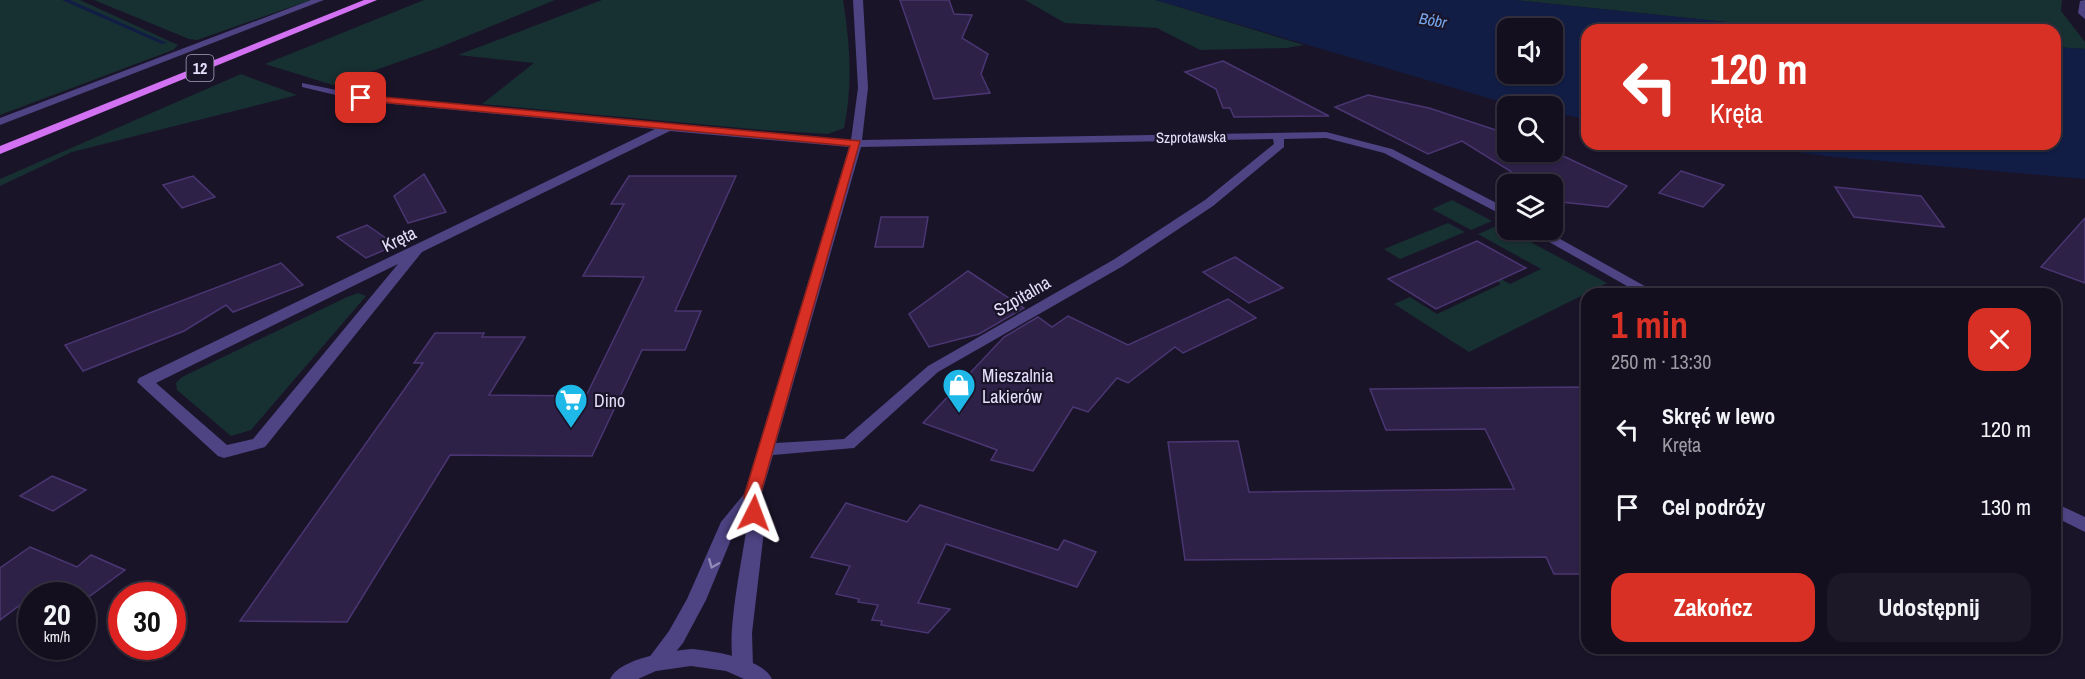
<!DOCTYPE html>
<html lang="pl">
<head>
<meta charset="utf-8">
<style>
  body { margin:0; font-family:"Archivo Narrow",sans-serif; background:#1d1828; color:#f1f3f6; height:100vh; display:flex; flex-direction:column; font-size:22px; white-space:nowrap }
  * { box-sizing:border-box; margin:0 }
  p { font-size:20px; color:#9d9ca4 }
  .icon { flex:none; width:33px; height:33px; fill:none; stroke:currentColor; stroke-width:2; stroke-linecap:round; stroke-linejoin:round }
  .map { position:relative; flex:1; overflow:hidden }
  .sheet { position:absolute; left:1581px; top:288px; width:480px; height:366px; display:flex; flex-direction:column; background:#140f1f; border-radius:18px; box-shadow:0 2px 4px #0004,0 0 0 2px #332f3d }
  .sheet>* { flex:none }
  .hud { position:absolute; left:1581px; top:24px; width:480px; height:126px; border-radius:18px; box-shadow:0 2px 4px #0004,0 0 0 2px #332f3d; background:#d93025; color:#fff; overflow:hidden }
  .buttons { position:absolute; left:1497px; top:18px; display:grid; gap:12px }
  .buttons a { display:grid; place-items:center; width:66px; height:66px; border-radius:12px; background:#140f1f; box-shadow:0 2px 4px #0004,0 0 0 2px #332f3d; font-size:30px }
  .speed { position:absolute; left:18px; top:582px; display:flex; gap:12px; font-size:30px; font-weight:700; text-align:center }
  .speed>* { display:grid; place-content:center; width:78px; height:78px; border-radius:50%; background:#140f1f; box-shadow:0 2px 4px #0004,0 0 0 2px #332f3d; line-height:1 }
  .speed small { font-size:15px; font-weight:400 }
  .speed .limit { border:9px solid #d22; background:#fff; color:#111 }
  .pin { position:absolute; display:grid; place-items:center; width:51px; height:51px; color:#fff; margin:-26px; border-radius:12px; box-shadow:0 3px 9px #0006 }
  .me { position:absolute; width:66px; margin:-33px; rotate:3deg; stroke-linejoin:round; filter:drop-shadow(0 0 4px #0008) }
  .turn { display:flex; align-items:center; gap:21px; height:126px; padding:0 30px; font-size:27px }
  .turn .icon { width:78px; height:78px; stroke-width:2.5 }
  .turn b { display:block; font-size:42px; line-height:51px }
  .round { display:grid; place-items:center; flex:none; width:63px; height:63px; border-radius:18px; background:#1d1828 }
  .head { display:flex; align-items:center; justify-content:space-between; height:102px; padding:0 30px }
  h1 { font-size:36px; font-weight:800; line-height:45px; color:#d93025 }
  .button { display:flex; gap:12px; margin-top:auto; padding:12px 30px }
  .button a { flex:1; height:69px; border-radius:18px; background:#d93025; color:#fff; font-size:24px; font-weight:800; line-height:69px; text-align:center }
  .button a+a { background:#1d1828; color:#f1f3f6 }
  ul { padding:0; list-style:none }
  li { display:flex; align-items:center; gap:18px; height:78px; padding:0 30px }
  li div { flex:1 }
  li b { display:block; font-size:22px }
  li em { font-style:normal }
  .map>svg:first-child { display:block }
</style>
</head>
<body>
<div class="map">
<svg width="2085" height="679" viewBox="0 0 2085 679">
  <rect width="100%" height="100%" fill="#1a1429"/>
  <g fill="#173032">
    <path d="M0,0H80L178,45L173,50L0,115Z"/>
    <path d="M94,0H311L197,40L189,39Z"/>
    <path d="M424,0H555L438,48L333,85L265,64Z"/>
    <path d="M602,0H843C850,44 853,85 844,128L828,134L763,130L482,104L534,63L458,55Z"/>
    <path d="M1025,0H1156L1304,45L1287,48L1200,50L1157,28L1065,23Z"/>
    <path d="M1514,0H2062L2061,11L2085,42V49L2055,47V30H1805Z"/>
    <path d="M241,74L297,95L72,152L0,186V179Z"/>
    <path d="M1452,200L1492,221L1471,230L1432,209Z"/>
    <path d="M1448,223L1465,232L1400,259L1384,249Z"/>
    <path d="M1499,225L1607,283L1469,352L1394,304L1410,297L1437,314L1501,284L1497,281L1501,279L1510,284L1541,269L1478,234Z"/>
    <path d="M358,293L366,296L251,430L231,436L177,390L176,383L182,377L347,297Z"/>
  </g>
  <g fill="#111d45" fill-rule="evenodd">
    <path d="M1156,0H1514L1805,30H1587V119L1553,113L1552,106H1515ZM1508,28H1552V74H1508Z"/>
    <path d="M2055,47L2085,49V179L1825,156L1738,144H2055Z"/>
  </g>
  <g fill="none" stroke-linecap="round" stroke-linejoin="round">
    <path fill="#111d45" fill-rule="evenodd" d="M62,0H70L167,43L162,44Z"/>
  </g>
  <g fill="#2e2148" stroke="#4a3672" stroke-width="1.5">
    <path d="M900,0H949L954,14L972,15L962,38L988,54L981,74L990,93L934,99Z"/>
    <path d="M1223,61L1329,116L1234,117L1230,108H1223L1216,89L1185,72Z"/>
    <path d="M1368,95L1429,108L1508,134V152H1539L1546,156L1559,154L1627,186L1608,207L1561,202L1552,198V184H1531L1462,141L1428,154L1335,107Z"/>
    <path d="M1681,171L1724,185L1703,207L1659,193Z"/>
    <path d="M424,174L446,212L408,223L394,196Z"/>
    <path d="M193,176L215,197L182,208L163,185Z"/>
    <path d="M629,176H736L675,311H701L685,350H642L592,456L450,455L347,622L240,621L423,363H414L435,333H484L482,337H525L489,395L586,396L644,277L583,276L624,204H611Z"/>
    <path d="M1835,187L1921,196L1944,227L1854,217Z"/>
    <path d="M881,217H928L923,247H875Z"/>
    <path d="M2085,218V283L2041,267Z"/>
    <path d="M367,225L396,245L366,258L337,237Z"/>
    <path d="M1477,241L1526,268L1436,309L1388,279Z"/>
    <path d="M1235,257L1283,288L1249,303L1203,272Z"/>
    <path d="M281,263L303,285L233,312L226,305L184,331L83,371L65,345Z"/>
    <path d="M968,271L1024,308L979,334L929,347L909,314Z"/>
    <path d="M1228,299L1256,318L1183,353L1175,347L1128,383L1117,378L1088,412L1073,407L1033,471L991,460L997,450L923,423L1004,337L1038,317L1052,327L1068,316L1128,345Z"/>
    <path d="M1587,387V574H1554L1546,557L1185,560L1168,442L1238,441L1249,492L1514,489L1485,429L1386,430L1370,389Z"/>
    <path d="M52,476L86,490L53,511L20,496Z"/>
    <path d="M846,503L907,522L920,505L1058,550L1064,540L1096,552L1077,587L946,544L918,603L950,609L928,633L881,625L882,621L872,620L878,605L858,602L859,599L836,594L850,566L811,557Z"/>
    <path d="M30,547L77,567L91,555L125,570L90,596H32L0,620V568Z"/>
  </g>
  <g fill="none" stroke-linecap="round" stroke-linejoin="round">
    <g fill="#4e4383" fill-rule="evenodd">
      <path d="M311,0H324L0,125V118Z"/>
      <path d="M853,0H863L868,88L862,140L1326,132L1392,149L1508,209V218L1384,153L1326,138L1284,139V147L1213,206L1123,266L938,372L854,448L773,455L761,496L764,531L752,633L753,666L750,672L743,675L736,672C723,647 742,562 746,531L745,517L735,530L706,600L683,643L662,669L655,671L648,669L645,663L669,631L687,599L721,522L744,494L849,147L670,131L422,252L265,447L224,458L218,456L137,382L139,378L655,129L361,101L302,87V83L361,95L851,140L858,88ZM1273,139L1274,144L1205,200L1113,260L928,366L844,439L776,443L861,147ZM398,264L253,439L227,445L156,383Z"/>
      <path d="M1528,230H1544L1659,294H1641Z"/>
      <path d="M2055,503L2085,517V532L2055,517Z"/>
    </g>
    <g fill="#4e4383" fill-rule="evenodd">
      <path d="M2085,0V19L2078,13L2080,1Z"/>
      <path d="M691,649C713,651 762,658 772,679H744L726,671L691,666L656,671L638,679H610C620,658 670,651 691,649Z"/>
    </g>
    <path fill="#d271f1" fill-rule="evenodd" d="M364,0H377L0,154V146Z"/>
  </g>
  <defs><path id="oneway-chevron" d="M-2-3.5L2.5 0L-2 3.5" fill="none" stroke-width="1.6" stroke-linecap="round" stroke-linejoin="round" transform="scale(1.5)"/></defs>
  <use stroke="#9289b9" href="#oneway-chevron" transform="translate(713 564) rotate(112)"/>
  <path fill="#d93025" stroke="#8d1f18" stroke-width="1.5" d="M361,95L860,141L760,496L762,513L760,518H748L744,496L850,146L358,100V96Z"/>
  <defs>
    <g id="shop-pin" transform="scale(1.725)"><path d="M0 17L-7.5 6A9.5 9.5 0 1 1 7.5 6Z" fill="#1eb9e8" stroke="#1a1429"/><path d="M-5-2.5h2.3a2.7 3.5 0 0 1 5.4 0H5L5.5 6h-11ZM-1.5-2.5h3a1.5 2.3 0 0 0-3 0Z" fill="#fff"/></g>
    <g id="supermarket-pin" transform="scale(1.725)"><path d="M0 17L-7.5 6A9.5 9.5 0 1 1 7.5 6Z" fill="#1eb9e8" stroke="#1a1429"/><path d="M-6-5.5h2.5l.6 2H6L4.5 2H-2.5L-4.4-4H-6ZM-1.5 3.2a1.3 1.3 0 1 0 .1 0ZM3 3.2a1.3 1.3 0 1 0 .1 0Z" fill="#fff"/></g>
  </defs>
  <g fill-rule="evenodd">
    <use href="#shop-pin" x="959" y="385"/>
    <use href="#supermarket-pin" x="571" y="400"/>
  </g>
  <g text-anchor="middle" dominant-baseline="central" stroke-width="4.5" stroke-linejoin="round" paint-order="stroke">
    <g font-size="15" fill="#e6dffc" stroke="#1a1429">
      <text transform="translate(1191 137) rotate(-1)">Szprotawska</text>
    </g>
    <g font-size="16" font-style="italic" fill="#77a9f1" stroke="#1a1429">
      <text transform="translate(1433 20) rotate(10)">Bóbr</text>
    </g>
    <rect fill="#1a1429" stroke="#a9a2bd" stroke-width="1.5" x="186.5" y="55" width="27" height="26" rx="4.5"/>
    <g font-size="16" font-weight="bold" fill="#e6dffc">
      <text x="200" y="68">12</text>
    </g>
    <g font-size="18" fill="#e6dffc" stroke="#1a1429">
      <text transform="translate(399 239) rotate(-26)">Kręta</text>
      <text transform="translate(1022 296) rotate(-30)">Szpitalna</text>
    </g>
    <g font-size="18" fill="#e6dffc" stroke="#1a1429" text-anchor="start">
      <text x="982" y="375">Mieszalnia<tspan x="982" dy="21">Lakierów</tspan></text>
      <text x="594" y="400">Dino</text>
    </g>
  </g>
</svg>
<div class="buttons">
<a><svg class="icon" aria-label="sound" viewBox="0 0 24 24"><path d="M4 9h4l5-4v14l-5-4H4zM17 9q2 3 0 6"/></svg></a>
<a><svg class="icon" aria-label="search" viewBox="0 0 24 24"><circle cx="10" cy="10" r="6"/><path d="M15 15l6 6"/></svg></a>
<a><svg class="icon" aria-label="layers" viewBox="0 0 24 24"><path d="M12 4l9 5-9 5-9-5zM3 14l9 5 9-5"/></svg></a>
</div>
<div class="speed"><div>20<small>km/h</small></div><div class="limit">30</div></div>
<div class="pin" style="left:361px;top:98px;background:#d93025"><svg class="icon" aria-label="arrive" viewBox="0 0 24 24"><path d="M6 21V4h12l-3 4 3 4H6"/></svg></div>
<svg class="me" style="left:754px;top:513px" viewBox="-20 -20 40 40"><path d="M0-17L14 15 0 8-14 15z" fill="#d93025" stroke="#fff" stroke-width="4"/></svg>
<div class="hud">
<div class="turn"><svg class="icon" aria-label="left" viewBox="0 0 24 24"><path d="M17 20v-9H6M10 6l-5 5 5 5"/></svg><div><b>120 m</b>Kręta</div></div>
</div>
<section class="sheet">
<div class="head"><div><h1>1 min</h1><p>250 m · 13:30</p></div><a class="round" style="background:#d93025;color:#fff"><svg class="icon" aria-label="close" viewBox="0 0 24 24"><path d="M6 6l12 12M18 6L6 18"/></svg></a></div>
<ul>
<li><svg class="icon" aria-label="left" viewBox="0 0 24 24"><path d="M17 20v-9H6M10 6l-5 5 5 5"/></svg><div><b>Skręć w lewo</b><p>Kręta</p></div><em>120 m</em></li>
<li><svg class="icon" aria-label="arrive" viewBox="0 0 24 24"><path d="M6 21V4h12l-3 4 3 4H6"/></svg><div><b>Cel podróży</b></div><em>130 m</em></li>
</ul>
<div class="button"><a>Zakończ</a><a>Udostępnij</a></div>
</section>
</div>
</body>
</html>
